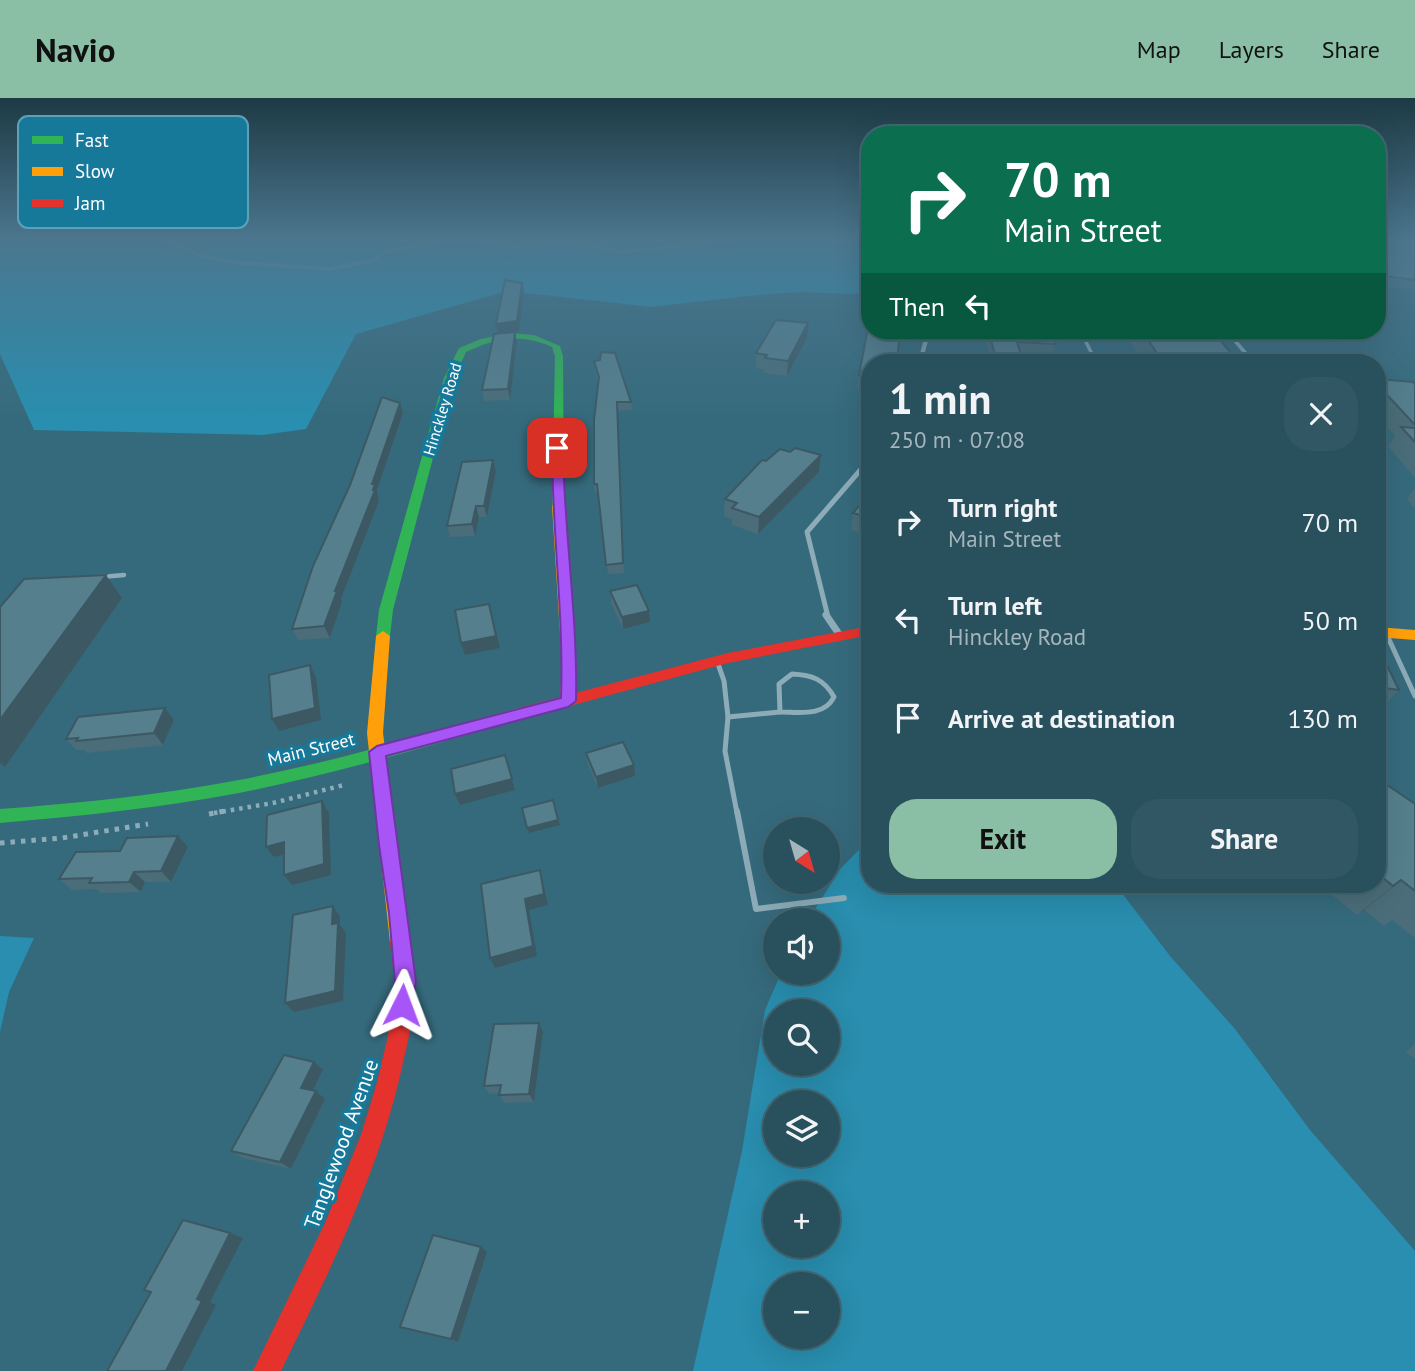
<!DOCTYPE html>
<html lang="en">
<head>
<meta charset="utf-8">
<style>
  body { margin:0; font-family:"PT Sans",sans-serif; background:#305763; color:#f1f3f6; height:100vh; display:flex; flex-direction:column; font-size:26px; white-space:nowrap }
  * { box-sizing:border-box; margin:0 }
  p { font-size:23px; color:#a5b5bc }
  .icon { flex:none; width:38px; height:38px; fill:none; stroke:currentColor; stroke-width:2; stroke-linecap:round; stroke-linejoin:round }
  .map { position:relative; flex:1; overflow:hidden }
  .side { position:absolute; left:861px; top:256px; width:525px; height:539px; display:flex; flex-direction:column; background:#28505d; border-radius:28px; box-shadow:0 7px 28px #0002,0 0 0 2px #446772 }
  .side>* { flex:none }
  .hud { position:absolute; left:861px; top:28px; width:525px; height:214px; border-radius:28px; box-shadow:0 7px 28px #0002,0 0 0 2px #446772; background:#0b6e4f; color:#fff; overflow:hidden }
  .needle { width:46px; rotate:143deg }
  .tools { position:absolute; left:763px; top:719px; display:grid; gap:14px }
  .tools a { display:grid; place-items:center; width:77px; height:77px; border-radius:50%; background:#28505d; box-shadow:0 7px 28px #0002,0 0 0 2px #446772; font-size:35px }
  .pin { position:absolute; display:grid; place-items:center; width:60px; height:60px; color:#fff; margin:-30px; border-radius:14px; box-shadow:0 4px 10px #0006 }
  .me { position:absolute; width:77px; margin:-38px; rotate:3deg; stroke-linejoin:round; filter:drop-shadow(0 0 5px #0008) }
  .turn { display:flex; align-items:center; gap:24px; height:147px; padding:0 28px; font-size:32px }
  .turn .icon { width:91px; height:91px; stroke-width:2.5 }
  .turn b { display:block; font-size:49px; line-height:60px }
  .then { display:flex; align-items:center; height:66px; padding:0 28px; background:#0003; gap:14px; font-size:26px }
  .round { display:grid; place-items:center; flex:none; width:74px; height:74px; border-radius:28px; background:#305763 }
  .summary { display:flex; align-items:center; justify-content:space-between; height:119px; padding:0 28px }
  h1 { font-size:42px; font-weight:600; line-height:52px }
  .primary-button { display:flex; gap:14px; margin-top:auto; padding:14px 28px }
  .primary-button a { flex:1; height:80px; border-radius:28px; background:#8abfa5; color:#111; font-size:28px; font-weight:600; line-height:80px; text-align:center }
  .primary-button a+a { background:#305763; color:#f1f3f6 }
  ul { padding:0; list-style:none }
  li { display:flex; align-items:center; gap:21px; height:98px; padding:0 28px }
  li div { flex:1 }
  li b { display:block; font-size:26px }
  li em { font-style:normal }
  header { display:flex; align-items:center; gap:42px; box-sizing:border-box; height:98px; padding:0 35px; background:#8abfa5; color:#111 }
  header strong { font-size:33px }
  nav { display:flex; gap:38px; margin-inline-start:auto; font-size:24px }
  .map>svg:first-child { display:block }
</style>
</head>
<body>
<header>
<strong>Navio</strong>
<nav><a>Map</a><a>Layers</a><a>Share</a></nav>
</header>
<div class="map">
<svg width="1415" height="1273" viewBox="0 0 1415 1273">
  <rect width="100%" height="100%" fill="#356a7c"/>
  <g fill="#298eaf" fill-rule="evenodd">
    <path d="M0,141H870V193L854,196L800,194L757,197L651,209L507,193L356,236L306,331L263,337L34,332L0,256Z"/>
    <path d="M870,741V786H1115L1170,858L1235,931L1310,1032L1415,1153V1273H693L742,1053L765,912L781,875H828V822H808L841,770ZM775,914H828V966H775ZM775,1004H828V1057H775ZM775,1096H828V1148H775ZM775,1186H828V1239H775Z"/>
    <path d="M0,838L34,840L9,894L0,934Z"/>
  </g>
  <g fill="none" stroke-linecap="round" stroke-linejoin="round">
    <g stroke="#5a99ae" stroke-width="3.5">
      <path d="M63,141H124"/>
      <path d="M164,141L201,158L240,165L330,171L371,163L387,153L453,142L517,148L579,145L620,154L745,141"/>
    </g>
    <path stroke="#8dacb8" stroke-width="4.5" stroke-dasharray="3.5 5" stroke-linecap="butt" d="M214,715L273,705L344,687"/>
    <g stroke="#8dacb8" stroke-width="5" stroke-dasharray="4.5 6" stroke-linecap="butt">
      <path d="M209,716L225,713"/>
      <path d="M0,745L62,740L148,726"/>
    </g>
    <g stroke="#8dacb8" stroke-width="2.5">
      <path d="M1080,233L1084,240"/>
      <path d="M1226,233L1232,240"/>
    </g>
    <g stroke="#8dacb8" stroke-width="3.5">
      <path d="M1083,238L1096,264"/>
      <path d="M1231,238L1253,264"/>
    </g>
    <path stroke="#8dacb8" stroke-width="4.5" d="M101,479L124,477"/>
    <g stroke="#8dacb8" stroke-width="5">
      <path d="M1386,535L1415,598"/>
      <path d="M717,563L724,583L728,619L725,653L737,715"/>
      <path d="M792,576C812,577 824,581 834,599C824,619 799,614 780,614L779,586Z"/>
      <path d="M728,619L780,614"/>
    </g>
    <path stroke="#8dacb8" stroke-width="6" d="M737,713L756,811L844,800"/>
    <path stroke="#8dacb8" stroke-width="3.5" d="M926,240L928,233"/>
    <g stroke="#8dacb8" stroke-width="4.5">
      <path d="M920,264L927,238"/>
      <path d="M867,363L870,360"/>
    </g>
    <path stroke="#8dacb8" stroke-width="5" d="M828,519L807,434L869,362"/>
    <path stroke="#8dacb8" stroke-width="7" d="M826,517L839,536"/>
    <g fill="#30b455" fill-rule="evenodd">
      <path d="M509,235L534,237L560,248L563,258L564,408L558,411L552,408L555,258L552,249C523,235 494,240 466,254L454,280L393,512L390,538L383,543L378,541L376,538L379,512L444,280L459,250L481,241Z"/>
      <path d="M518,610L526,616L523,620C430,648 335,676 239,695C160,710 80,718 0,725V711C80,705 160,697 239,682C333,664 426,637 518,610Z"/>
    </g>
    <g fill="#ff9f0a" fill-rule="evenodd">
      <path d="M558,405L564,408L576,568V603L568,608L560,603L562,568L552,408Z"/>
      <path d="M1377,529L1415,532V542L1377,539Z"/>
      <path d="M383,533L390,538L383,635L410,844L407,850L400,853L393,850L390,844L367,635L376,538Z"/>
    </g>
    <g fill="#e5322d" fill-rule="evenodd">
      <path d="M870,528V537L728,565L518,622L510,616L518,610L728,555Z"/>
      <path d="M400,835L407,838L410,844C412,856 415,869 415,881C416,907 410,935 404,960C381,1071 330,1172 281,1273H253L325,1125L361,1037L376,988L388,938L395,887L390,844L393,838Z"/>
    </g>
  </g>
  <g fill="#4a6d79">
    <path d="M1377,141L1415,144V193L1377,187Z"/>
    <path d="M983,233H1051L1056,246L1053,256L1020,254L1021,257L1019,264H991Z"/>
    <path d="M1123,233H1213L1238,264H1142Z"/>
    <path d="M807,240L787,278L764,275V272L756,270V255Z"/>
    <path d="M517,244L510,302L484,303L482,292Z"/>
    <path d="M594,263L631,304L632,312L617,313L624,475L608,476L598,395H595L594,386L598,284L595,272Z"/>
    <path d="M870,264V296H868L869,292L857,291L859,277Z"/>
    <path d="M1377,281L1415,286V380L1388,348L1395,338L1377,318Z"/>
    <path d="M400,305L403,315L377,392L379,403L341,501L342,504L330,540L298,542L292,531Z"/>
    <path d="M790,354L821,357L819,374L758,436L732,427V421L724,418L725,401Z"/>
    <path d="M493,362L496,373L487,419H479L475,438L450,439L447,428Z"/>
    <path d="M1415,390V411L1407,401Z"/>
    <path d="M870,395V438L851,432L853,415Z"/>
    <path d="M610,493L649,513L650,524L623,531L611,505Z"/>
    <path d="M1377,589L1399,592L1377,615Z"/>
    <path d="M165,610L174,622L163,647L87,655L84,652H76L66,641Z"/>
    <path d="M586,655L634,667L635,678L598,690L588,667Z"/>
    <path d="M1377,680L1415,706V840L1392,822L1384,828L1364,812L1357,817L1319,786H1377Z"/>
    <path d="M188,749L171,784H145L141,794L101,795L96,791L72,792L59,781L120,753Z"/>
    <path d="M1288,786H1306L1295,792Z"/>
    <path d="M543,934L534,1004L504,1005L499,995L489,996L484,988Z"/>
    <path d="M1415,946V961L1406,954Z"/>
    <path d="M323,972L313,992L316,993L325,1001L291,1071L243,1060L231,1053Z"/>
    <path d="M487,1154L458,1244L408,1232L400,1229Z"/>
  </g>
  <g fill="#3c5963">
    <path d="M522,185L524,194L519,233L498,235L496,226Z"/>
    <path d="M808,225L807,240L787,278L788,263Z"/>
    <path d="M515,234L517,244L510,302L508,291Z"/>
    <path d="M400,305L403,315L377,392L379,403L341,501L342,504L330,540L324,528L335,493Z"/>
    <path d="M821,357L819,374L758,436L759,419Z"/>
    <path d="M493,362L496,373L487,419L484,408Z"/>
    <path d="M476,408L479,419L475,438L472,426Z"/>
    <path d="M106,477L122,500L5,669L0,665V622Z"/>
    <path d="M489,506L500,550L465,557L461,545Z"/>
    <path d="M649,513L650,524L623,531L622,519Z"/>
    <path d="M310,567L316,579L321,622L279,633L272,621Z"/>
    <path d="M165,610L174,622L163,647L154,635Z"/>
    <path d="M505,657L515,692L460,707L455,696Z"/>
    <path d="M634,667L635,678L598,690L596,679Z"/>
    <path d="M322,703L329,715L331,777L292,787L284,777Z"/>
    <path d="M558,722L560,727L529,735L527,730Z"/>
    <path d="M178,738L188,749L171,784L161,773Z"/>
    <path d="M284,744L292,755L274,759L266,749Z"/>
    <path d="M540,772L548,807L529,812L537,858L495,870L490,860L525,801Z"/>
    <path d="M134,774L145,784L141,794L129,784Z"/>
    <path d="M1401,782L1364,812L1357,817L1393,788Z"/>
    <path d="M333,808L340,819V827L346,835L343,903L294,914L285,905L332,826Z"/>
    <path d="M539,925L543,934L534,1004L529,996Z"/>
    <path d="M314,964L323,972L310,998L301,990Z"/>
    <path d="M316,993L325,1001L291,1071L280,1064Z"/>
    <path d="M230,1135L243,1140L210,1204L216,1207L182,1273H166L197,1201Z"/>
    <path d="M481,1149L487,1154L458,1244L451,1241Z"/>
  </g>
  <g fill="#567f8d" stroke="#3c5963" stroke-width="2">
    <path d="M1377,141H1397L1415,144V182L1377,177Z"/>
    <path d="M505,182L522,185L517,223L496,226Z"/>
    <path d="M870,219V233H900L897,264H870V278L859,277Z"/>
    <path d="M776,222L808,225L788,263L765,260L767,257L756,255Z"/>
    <path d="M988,233H1051L1056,246L1017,244L1021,257L995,256Z"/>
    <path d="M1142,233H1213L1238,264H1163Z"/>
    <path d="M515,234L508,291L482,292L494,236Z"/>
    <path d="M601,254L615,255L631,304H617L623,465L606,467L597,386H594V322L599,279L594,263L600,262Z"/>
    <path d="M1377,281L1413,284L1415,286V327L1377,286Z"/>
    <path d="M382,299L400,305L372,386H375L373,392H375L335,493H337L324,528L292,531L313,468L350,387Z"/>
    <path d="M1401,329L1415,330V344Z"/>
    <path d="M795,350L821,357L759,419L732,410L737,405L725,401L762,362L766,363L780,351L790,354Z"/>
    <path d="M493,362L484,408H476L472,426L447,428L462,364Z"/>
    <path d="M870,395V420L853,415Z"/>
    <path d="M106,477L0,622V509L24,481Z"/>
    <path d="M637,487L649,513L622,519L610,493Z"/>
    <path d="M489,506L496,538L461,545L455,512Z"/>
    <path d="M1377,547L1399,592L1377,589Z"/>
    <path d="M310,567L315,610L272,621L269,577Z"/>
    <path d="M165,610L154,635L76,643L78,640L66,641L78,619Z"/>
    <path d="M623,644L634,667L596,679L586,655Z"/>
    <path d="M505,657L512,681L455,696L451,671Z"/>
    <path d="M1377,680L1415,706V793L1401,782L1393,788L1377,775Z"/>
    <path d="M553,702L558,722L527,730L522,710Z"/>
    <path d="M322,703L324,766L284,777V744L266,749L267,717Z"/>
    <path d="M178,738L161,773L134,774L129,784L89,785L92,780L59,781L76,754L120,753L127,740Z"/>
    <path d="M540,772L544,796L525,801L533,848L490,860L481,786Z"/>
    <path d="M333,808L332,826L338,825L335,893L285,905L293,817Z"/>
    <path d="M539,925L529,996L499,997L501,987L484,988L494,926Z"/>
    <path d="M284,957L314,964L301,990L316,993L280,1064L231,1053Z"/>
    <path d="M183,1122L230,1135L197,1201L202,1203L166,1273H107L151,1194L144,1192Z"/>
    <path d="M433,1137L481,1149L451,1241L400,1229Z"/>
  </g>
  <linearGradient id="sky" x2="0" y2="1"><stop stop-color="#1d3a44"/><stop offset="0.44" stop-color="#4b768e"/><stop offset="1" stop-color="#4b768e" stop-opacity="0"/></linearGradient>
  <rect width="1415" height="320" fill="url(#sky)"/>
  <path fill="#a855f7" stroke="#6d37a1" stroke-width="2" d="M557,346L563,350C564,434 578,519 576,603L568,609L386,658L416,884L410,914L402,917L395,914L392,907L395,884L389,815L379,747L369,654L377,648L561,600C564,517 552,433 552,350Z"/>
  <g text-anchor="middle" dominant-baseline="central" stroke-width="7" stroke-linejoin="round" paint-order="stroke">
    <g font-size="16" fill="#fff" stroke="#17799a">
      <text transform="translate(442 311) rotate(-73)">Hinckley Road</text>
    </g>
    <g font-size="18" fill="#fff" stroke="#17799a">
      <text transform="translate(311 651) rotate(-14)">Main Street</text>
    </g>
    <g font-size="21" fill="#fff" stroke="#17799a">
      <text transform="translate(341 1046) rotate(-70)">Tanglewood Avenue</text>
    </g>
  </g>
  <rect x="18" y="18" width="230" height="112" rx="10" fill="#17799a" stroke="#5da1b8" stroke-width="2"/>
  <rect x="32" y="38" width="31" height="8" fill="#30b455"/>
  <rect x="32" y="69" width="31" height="9" fill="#ff9f0a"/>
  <rect x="32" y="101" width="31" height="8" fill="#e5322d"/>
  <g font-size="19" fill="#fff">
    <text x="75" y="49">Fast</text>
    <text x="75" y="80">Slow</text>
    <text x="75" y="112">Jam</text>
  </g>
</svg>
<div class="tools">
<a><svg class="needle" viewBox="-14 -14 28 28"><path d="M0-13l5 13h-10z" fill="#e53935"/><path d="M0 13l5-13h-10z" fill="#a5b5bc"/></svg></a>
<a><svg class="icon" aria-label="sound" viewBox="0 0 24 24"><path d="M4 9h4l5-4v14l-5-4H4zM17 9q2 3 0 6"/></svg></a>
<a><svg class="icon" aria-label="search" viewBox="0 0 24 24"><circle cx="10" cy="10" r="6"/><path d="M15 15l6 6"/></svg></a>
<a><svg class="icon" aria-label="layers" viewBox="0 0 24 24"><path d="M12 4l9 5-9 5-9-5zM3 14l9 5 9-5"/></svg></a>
<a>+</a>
<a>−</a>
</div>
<div class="pin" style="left:557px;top:350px;background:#d93025"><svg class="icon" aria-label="arrive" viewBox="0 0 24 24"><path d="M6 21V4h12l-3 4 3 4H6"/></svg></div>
<svg class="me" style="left:402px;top:907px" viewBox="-20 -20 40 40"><path d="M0-17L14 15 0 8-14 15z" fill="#a855f7" stroke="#fff" stroke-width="4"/></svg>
<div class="hud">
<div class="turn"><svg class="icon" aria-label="right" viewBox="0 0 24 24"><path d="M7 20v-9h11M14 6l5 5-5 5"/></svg><div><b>70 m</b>Main Street</div></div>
<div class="then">Then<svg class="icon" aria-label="left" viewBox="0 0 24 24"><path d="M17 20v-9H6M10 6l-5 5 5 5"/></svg></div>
</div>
<section class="side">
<div class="summary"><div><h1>1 min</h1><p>250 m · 07:08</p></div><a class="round"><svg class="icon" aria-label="close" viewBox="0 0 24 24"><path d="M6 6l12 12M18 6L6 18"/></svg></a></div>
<ul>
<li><svg class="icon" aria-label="right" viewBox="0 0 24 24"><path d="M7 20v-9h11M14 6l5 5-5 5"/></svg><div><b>Turn right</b><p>Main Street</p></div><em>70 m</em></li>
<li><svg class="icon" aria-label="left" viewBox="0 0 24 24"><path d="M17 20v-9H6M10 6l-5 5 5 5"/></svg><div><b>Turn left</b><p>Hinckley Road</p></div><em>50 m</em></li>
<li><svg class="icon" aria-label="arrive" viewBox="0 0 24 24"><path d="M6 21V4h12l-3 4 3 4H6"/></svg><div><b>Arrive at destination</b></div><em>130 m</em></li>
</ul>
<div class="primary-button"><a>Exit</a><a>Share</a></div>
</section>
</div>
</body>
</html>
